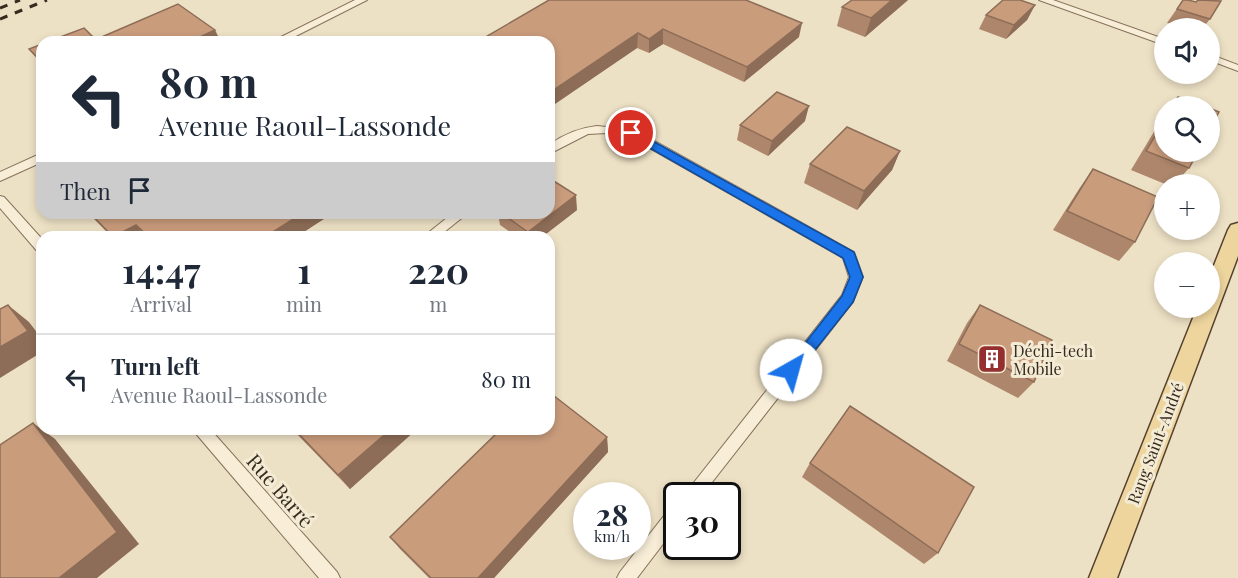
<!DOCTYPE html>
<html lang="en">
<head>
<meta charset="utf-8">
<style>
  body { margin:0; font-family:"Playfair Display",serif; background:#f6f6f7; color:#1f2937; height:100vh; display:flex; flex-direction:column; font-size:22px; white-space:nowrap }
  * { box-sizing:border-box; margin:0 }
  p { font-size:20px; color:#747a83 }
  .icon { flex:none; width:33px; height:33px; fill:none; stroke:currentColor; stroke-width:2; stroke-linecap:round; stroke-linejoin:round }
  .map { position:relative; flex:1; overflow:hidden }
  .sheet { position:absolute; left:36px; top:231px; width:519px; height:204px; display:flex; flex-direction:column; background:#fff; border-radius:18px; box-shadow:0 3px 9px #0003 }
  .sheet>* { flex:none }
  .banner { position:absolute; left:36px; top:36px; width:519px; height:183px; border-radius:18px; box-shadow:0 3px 9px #0003; background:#fff; color:#1f2937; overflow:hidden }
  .tools { position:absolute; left:1154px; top:18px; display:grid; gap:12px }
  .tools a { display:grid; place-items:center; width:66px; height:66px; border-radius:50%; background:#fff; box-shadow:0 3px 9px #0003; font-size:30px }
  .speed { position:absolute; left:573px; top:482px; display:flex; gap:12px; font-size:30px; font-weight:700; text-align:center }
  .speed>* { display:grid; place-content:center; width:78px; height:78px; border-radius:50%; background:#fff; box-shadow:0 3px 9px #0003; line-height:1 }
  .speed small { font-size:15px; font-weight:400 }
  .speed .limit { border:3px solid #111; border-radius:9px; background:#fff; color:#111 }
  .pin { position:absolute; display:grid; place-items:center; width:51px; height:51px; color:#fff; margin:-26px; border:3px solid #fff; border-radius:50%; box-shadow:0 2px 6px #0007 }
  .me { position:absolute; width:66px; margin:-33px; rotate:38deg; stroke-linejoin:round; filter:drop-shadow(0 0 4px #0008) }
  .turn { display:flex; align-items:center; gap:21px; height:126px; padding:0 24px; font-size:27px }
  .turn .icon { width:78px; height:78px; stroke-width:2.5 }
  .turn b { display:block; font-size:42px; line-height:51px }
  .then { display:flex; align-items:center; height:57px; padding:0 24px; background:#0003; gap:12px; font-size:22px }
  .eta { display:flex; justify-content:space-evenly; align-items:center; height:102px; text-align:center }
  .eta b { font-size:36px; font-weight:700; line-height:42px }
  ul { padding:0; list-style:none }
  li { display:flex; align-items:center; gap:18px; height:90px; padding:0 24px; border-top:2px solid #e0e1e3 }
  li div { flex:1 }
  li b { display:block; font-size:22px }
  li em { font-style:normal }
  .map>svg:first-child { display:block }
</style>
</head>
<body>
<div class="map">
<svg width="1238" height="578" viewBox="0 0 1238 578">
  <rect width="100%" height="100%" fill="#ede1c5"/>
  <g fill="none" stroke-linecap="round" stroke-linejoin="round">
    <g stroke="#87725c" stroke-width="2">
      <g id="street">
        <path d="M355,0H367L284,42H271Z"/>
        <path d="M1039,0H1053L1164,39V45Z"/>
        <path d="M1209,54L1238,65V71L1209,60Z"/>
        <path d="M597,126L635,130L854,252L863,277L853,302L702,495H684L842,295L849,277L843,258L628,136L607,133L588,134L549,154V145C564,134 579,128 597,126Z"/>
        <path d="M42,153V162L0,181V172Z"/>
        <path d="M0,196L4,197L42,239V253L37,251L0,208Z"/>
        <path d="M453,213H468L438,237H423Z"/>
        <path d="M192,429H210L337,572L340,578H319Z"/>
        <path d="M676,506V527L637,578H617L620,572L670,508Z"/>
      </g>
    </g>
    <g stroke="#554130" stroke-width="3">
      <path id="primary" d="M1238,223V256L1117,578H1089L1197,308H1209V278L1228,230L1231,225Z"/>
    </g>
    <use href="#street" fill="#f8eed8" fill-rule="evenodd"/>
    <use href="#primary" fill="#eed59e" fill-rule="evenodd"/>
    <g stroke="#372b1f" stroke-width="3" stroke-dasharray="8 8" stroke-linecap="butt">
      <path d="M0,8L20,0"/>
      <path d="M0,19L47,0"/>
    </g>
  </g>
  <g fill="#ad866b">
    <path d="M549,0L799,37L744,82L663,44L649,53L637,48L549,108Z"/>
    <path d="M908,0L865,37L837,26L842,7Z"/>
    <path d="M1183,0L1210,19L1203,28H1183L1167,23Z"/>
    <path d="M1035,5L1027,20L1006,39L979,29L986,15Z"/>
    <path d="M42,44V65L29,49Z"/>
    <path d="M1164,115V152L1189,168L1175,184H1165L1131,170Z"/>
    <path d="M805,121L768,156L737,140L740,125Z"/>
    <path d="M900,151L892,170L857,210L804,183L810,164Z"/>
    <path d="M1093,169L1135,242L1119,261L1053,230L1079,189Z"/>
    <path d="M577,210L542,237H517L500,225L498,213H549Z"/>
    <path d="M88,213H333L296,237H112Z"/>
    <path d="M980,305L1034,382L1018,398L947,361L967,323Z"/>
    <path d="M292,429H417L350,489Z"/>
    <path d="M491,429H549L607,437L608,452L494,578H429L400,549L390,537L494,436Z"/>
    <path d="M810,463L938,553L924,564L802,477Z"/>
  </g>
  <g fill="#8d6d57">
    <path d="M892,0H908L865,37L871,18Z"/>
    <path d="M1035,5L1027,20L1006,39L1014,25Z"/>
    <path d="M802,23L799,37L744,82L747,67Z"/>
    <path d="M663,29V44L649,53V39Z"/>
    <path d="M215,30L221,42H189Z"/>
    <path d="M638,33L637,48L549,108V93Z"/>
    <path d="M809,106L805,121L768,156L772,141Z"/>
    <path d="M900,151L892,170L857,210L864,191Z"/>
    <path d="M576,195L577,210L542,237H529L528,232Z"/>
    <path d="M303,213H333L296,237H265Z"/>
    <path d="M136,225L146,237H115Z"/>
    <path d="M8,305L29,322L42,339V352L0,378V347Z"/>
    <path d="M33,423L55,439L139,544L97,578H59Z"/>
    <path d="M391,429H417L350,489L338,475Z"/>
    <path d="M607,437L608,452L494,578H478Z"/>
  </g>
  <g fill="#c99c7c" stroke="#8d6d57" stroke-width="1.5">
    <path d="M549,0H746L802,23L747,67L663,29L649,39L638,33L549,93V42H477Z"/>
    <path d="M852,0H892L871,18L842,7Z"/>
    <path d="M1003,0H1020L1035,5L1014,25L986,15Z"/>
    <path d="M1183,0H1188L1196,2L1198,0L1221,1L1210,19L1177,9Z"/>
    <path d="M178,4L215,30L189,42H112L104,36Z"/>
    <path d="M84,28L98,42H47Z"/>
    <path d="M42,44V62L29,49Z"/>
    <path d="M777,92L809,106L772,141L740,125Z"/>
    <path d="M1178,97L1204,106H1172Z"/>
    <path d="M1209,108L1219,112L1209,131Z"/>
    <path d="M1164,121V152H1198L1189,168L1146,151Z"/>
    <path d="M847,127L900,151L864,191L810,164Z"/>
    <path d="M1093,169L1158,197L1135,242L1067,211Z"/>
    <path d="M549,178L576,195L528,232L501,213H549Z"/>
    <path d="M90,213H303L265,237H149L136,225L113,237Z"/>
    <path d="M468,233L473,237H463Z"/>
    <path d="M8,305L28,331L0,347V309Z"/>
    <path d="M980,305L1052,340L1034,382L959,344Z"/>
    <path d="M549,392L607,437L478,578H431L390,537L499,431L497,429H549Z"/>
    <path d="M850,406L974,487L938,553L810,463Z"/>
    <path d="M33,423L117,532L59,578H0V445Z"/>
    <path d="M294,429H391L338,475Z"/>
  </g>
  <path fill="#1a73e8" stroke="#114b97" stroke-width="1.5" d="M631,129L854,252L863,277L853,302L796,374L791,376L786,374L784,370L842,296L850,277L843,258L627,135V130Z"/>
  <defs>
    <g id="building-square" transform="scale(1.5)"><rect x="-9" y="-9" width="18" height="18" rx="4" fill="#942e2f" stroke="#f4ebd4"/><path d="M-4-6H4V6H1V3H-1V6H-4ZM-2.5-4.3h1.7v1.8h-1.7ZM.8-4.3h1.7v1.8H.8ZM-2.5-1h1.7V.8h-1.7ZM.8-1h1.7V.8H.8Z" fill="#fff"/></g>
  </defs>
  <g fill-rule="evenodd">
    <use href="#building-square" x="992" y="359"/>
  </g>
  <g text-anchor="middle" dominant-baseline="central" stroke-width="6" stroke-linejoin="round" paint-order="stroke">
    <g font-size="16" fill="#372b1f" stroke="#f4ebd4" text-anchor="start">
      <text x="1013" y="350">Déchi-tech<tspan x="1013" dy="18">Mobile</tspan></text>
    </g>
    <g font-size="16" fill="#372b1f" stroke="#f4ebd4">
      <text transform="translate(1155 443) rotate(-69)">Rang Saint-André</text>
    </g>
    <g font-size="20" fill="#372b1f" stroke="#f4ebd4">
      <text transform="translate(281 490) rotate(49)">Rue Barré</text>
    </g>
  </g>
</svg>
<div class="tools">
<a><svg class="icon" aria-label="sound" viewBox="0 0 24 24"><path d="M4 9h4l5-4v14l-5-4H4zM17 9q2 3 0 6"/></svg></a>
<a><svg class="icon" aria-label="search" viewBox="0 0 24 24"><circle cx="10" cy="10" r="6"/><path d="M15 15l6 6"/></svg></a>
<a>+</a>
<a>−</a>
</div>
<div class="speed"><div>28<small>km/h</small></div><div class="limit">30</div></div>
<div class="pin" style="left:631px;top:133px;background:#d93025"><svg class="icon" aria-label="arrive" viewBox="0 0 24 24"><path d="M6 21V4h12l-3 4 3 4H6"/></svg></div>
<svg class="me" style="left:791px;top:370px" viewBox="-20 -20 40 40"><circle r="19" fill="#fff"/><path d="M0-13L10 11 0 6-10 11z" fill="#1a73e8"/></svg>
<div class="banner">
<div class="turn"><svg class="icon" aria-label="left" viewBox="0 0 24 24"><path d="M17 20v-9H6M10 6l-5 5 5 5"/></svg><div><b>80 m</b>Avenue Raoul-Lassonde</div></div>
<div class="then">Then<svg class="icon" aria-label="arrive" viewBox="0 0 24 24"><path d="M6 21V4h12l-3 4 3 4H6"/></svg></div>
</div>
<section class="sheet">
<div class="eta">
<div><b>14:47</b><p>Arrival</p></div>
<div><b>1</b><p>min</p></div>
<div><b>220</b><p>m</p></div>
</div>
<ul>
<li><svg class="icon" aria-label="left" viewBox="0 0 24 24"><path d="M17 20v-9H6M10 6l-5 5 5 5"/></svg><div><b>Turn left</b><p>Avenue Raoul-Lassonde</p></div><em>80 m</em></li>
</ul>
</section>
</div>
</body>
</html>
